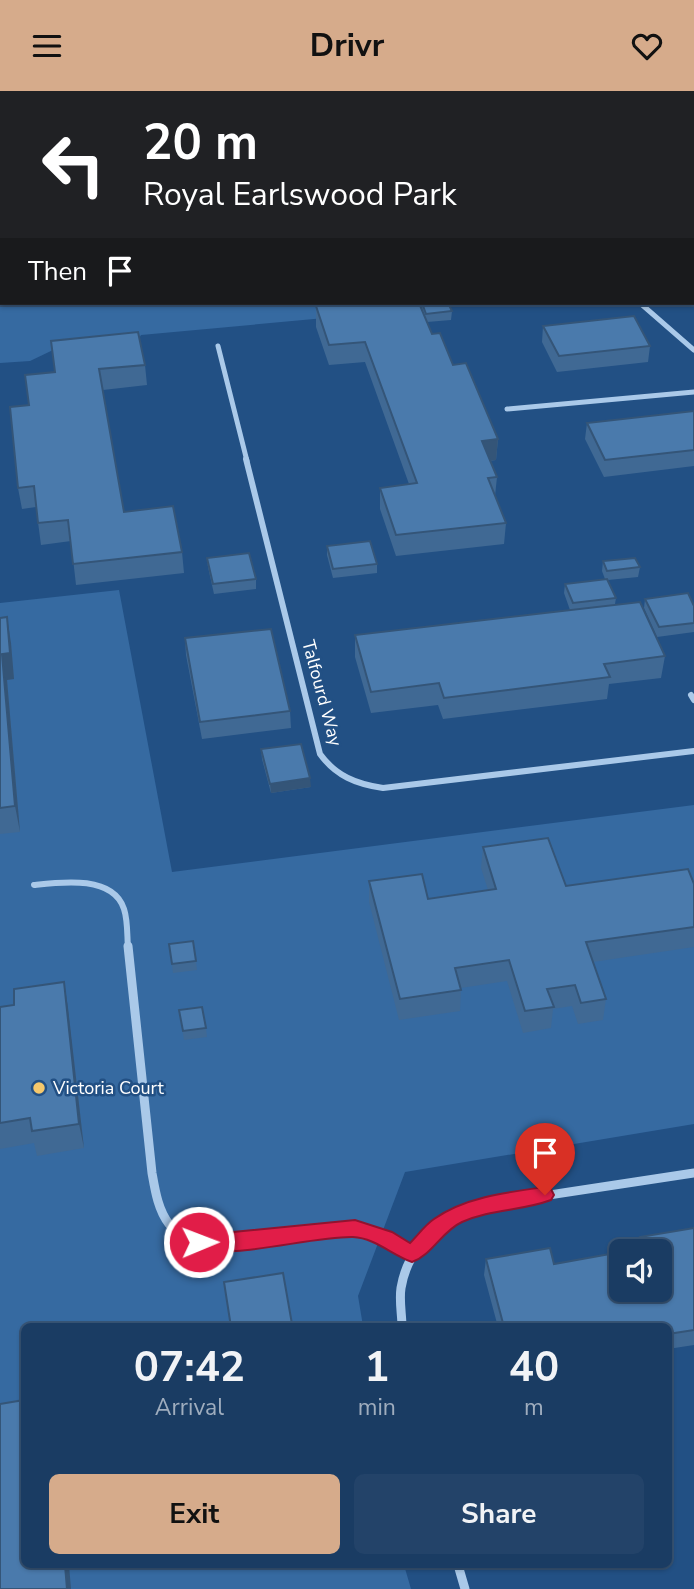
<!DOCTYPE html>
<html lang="en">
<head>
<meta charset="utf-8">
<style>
  body { margin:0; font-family:"Nunito Sans",sans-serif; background:#234369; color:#f1f3f6; height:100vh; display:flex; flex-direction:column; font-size:26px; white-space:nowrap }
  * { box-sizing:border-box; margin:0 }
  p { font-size:23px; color:#9fadbe }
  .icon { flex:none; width:38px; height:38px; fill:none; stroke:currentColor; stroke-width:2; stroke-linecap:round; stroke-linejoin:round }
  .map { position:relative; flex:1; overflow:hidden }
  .side { position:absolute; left:21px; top:1232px; width:651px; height:245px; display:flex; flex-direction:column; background:#1a3c63; border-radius:10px; box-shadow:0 2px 5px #0004,0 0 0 2px #385678 }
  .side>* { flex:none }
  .top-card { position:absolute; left:0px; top:0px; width:695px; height:214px; box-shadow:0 2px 5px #0004,0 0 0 2px #385678; background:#202124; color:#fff; overflow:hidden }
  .controls { position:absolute; left:609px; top:1148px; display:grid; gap:14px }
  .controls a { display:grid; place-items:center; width:63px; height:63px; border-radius:10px; background:#1a3c63; box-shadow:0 2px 5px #0004,0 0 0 2px #385678; font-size:35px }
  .pin { position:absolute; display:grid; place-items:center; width:60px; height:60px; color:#fff; margin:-72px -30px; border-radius:50% 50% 50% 0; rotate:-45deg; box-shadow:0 0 7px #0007 }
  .pin .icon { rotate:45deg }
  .me { position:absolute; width:77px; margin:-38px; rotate:89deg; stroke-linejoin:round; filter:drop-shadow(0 0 5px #0008) }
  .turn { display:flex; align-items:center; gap:24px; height:147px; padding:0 28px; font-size:32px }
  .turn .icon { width:91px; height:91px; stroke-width:2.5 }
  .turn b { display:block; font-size:49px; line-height:60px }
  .then { display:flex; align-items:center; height:66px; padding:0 28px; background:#0003; gap:14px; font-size:26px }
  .eta { display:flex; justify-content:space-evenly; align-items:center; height:119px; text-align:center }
  .eta b { font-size:42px; font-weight:700; line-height:49px }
  .button { display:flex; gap:14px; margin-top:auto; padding:14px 28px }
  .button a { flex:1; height:80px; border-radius:10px; background:#d6ab8b; color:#111; font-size:28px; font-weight:700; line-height:80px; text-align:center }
  .button a+a { background:#234369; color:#f1f3f6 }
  header { display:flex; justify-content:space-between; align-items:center; height:91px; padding:0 28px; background:#d6ab8b; color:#111; font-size:32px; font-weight:700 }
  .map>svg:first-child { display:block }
</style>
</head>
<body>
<header><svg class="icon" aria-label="menu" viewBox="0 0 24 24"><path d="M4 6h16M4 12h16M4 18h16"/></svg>Drivr<svg class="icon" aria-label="heart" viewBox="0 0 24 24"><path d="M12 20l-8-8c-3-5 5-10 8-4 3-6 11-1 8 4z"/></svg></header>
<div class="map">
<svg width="694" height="1498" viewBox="0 0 694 1498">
  <rect width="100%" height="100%" fill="#225084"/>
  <g fill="#366aa1">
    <path d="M0,0H694V55L693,2H2L0,38Z"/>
    <path d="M0,104L2,212H488L141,244L136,252L53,259L30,270L0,272Z"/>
    <path d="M119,499L172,781L694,714V1033L405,1081L358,1205L363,1235L24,1236V1474H404L411,1498H0V512Z"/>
  </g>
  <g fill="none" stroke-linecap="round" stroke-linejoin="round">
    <g stroke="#aac9e9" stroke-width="5">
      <path d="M640,212L694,259"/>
      <path d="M218,255L247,370"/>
      <path d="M507,318L694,301"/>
    </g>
    <g stroke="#aac9e9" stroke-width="6">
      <path d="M246,368L320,663C336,685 356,693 383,697L694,660"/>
      <path d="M691,604L694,609"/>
      <path d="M34,794C61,791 113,784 124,818C128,830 127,845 128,857"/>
    </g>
    <g stroke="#aac9e9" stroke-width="9">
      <path d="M128,855L152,1082C155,1099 158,1119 169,1133C198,1169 309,1137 353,1138C374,1139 394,1152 412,1163"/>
      <path d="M402,1236C402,1224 399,1210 401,1197C410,1143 455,1124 503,1111L694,1082"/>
      <path d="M458,1474L465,1498"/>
    </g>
  </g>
  <g fill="#406994">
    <path d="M421,212L452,220L451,229L427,231L432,243L453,274L498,348L496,369L490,370L497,386L495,405L506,432L504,453L396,465L380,418V397L409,393L365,271L329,274L316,236V215L421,216Z"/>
    <path d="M543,235L650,255L648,271L557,281L542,251Z"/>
    <path d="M145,274L147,294L103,299L124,421L182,461L184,482L76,494L71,450L41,454L36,416L22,418L18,397L29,314L25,284Z"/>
    <path d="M694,320V375L604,386L585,348L587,332Z"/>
    <path d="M327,455L377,473V482L333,487L327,464Z"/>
    <path d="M207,467L256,488V498L214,503L208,476Z"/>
    <path d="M603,470L640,476L638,486L608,489L616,507L615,513L665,565L661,587L609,593L607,608L443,628L438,614L371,622L355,566V544L570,519L564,502L565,493L605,488L602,480Z"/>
    <path d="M645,508L694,515V541L657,546L644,517Z"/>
    <path d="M0,527L11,552L14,588L7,589L20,741L0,743Z"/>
    <path d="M185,547L290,620L291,637L202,648L186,564Z"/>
    <path d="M261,658L311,696L271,702L262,668Z"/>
    <path d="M483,756L566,795L694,793V856L593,871L606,908L603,929L578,933L572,915L553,918L551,937L523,942L507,890L461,897L460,920L399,929L369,811V790L428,808L488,799L481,777Z"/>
    <path d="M169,853L196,870L197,879L173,882Z"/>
    <path d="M64,891L68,917L84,1057L37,1065L34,1052L0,1058V916L14,914Z"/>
    <path d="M179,919L206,937L207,946L184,949Z"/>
    <path d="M694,1137V1254L668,1258V1236H498L484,1184L486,1168L554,1173L637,1158L640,1146Z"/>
  </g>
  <g fill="#345578">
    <path d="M498,348L496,369L480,371L482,350Z"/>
    <path d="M7,526L11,552L14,588L7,589L20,741L15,715L2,563Z"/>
    <path d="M310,687L311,696L271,702L270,693Z"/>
    <path d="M64,891L68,917L84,1057L79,1033Z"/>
    <path d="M65,1474H69L71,1498H67Z"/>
  </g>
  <g fill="#4a7aac" stroke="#345578" stroke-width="2">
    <path d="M353,212H419L432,243L440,242L453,274L466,272L498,348L482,350L497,386L488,387L506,432L396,444L380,397L417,392L365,251L329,254L316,215Z"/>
    <path d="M422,212H448L452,220L426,223Z"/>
    <path d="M634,225L650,255L559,265L543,235Z"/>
    <path d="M138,241L145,274L99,278L124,421L173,415L182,461L73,473L68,429L38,432L34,395L18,397L10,316L29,314L25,284L55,281L51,250Z"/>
    <path d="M694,320V359L605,369L587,332Z"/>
    <path d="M370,450L377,473L333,478L327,455Z"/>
    <path d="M249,462L256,488L213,493L207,467Z"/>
    <path d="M635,467L640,476L607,480L603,470Z"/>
    <path d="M607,488L616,507L573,512L565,493Z"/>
    <path d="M688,502L694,515V532L659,536L645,508Z"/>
    <path d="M640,511L665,565L604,573L610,586L444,607L439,592L371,601L355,544Z"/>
    <path d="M7,526L10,562L2,563L15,715L0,717V527Z"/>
    <path d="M271,538L290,620L200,631L185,547Z"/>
    <path d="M301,653L310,687L270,693L261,658Z"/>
    <path d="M548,747L566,795L688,778L694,793V836L586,851L606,908L581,912L575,894L547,898L554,916L525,920L509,869L455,877L461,899L400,908L369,790L422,783L428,808L496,798L483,756Z"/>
    <path d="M193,850L196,870L172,873L169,853Z"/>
    <path d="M64,891L79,1033L32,1040L30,1027L0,1032V916L14,914V898Z"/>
    <path d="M202,916L206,937L183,940L179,919Z"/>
    <path d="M694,1137V1239L668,1243V1236H504L486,1168L550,1157L554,1173L621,1161V1199H660V1160H627L643,1157L640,1146Z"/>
    <path d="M283,1182L292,1233L279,1236H231L224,1191Z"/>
    <path d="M24,1309V1474H65L67,1498H0V1313Z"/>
  </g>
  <path fill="#e11d48" stroke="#92132f" stroke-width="2" d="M545,1096L551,1098L554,1104L551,1109C522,1120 491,1118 462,1131C442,1140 432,1164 412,1171C392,1164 375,1147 353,1146C311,1145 229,1170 192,1157L189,1151L192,1145L355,1129L392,1141L410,1152C418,1144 425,1134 434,1128C465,1106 508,1101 545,1096Z"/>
  <circle fill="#f5c86c" stroke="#225084" stroke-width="2.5" cx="39" cy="997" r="7"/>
  <g text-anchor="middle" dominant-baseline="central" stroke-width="5" stroke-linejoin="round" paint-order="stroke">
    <g font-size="18" fill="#fff" stroke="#225084">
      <text transform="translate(322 602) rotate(75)">Talfourd Way</text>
    </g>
    <g font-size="18" fill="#fff" stroke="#225084" text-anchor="start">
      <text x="53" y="997">Victoria Court</text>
    </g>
  </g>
</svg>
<div class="controls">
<a><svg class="icon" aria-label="sound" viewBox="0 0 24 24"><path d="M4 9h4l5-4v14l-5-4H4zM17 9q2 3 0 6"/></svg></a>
</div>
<div class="pin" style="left:545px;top:1104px;background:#d93025"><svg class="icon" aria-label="arrive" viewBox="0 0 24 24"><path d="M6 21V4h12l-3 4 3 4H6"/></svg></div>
<svg class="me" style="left:199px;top:1151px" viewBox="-20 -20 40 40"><circle r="17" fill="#e11d48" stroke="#fff" stroke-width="3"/><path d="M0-11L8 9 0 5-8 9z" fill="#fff"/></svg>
<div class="top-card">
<div class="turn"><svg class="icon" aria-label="left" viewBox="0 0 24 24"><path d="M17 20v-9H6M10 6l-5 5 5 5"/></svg><div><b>20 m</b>Royal Earlswood Park</div></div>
<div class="then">Then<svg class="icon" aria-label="arrive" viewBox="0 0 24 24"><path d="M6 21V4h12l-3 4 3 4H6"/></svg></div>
</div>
<section class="side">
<div class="eta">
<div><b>07:42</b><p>Arrival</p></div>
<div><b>1</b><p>min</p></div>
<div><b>40</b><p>m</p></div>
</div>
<div class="button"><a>Exit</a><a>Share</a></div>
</section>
</div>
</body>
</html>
